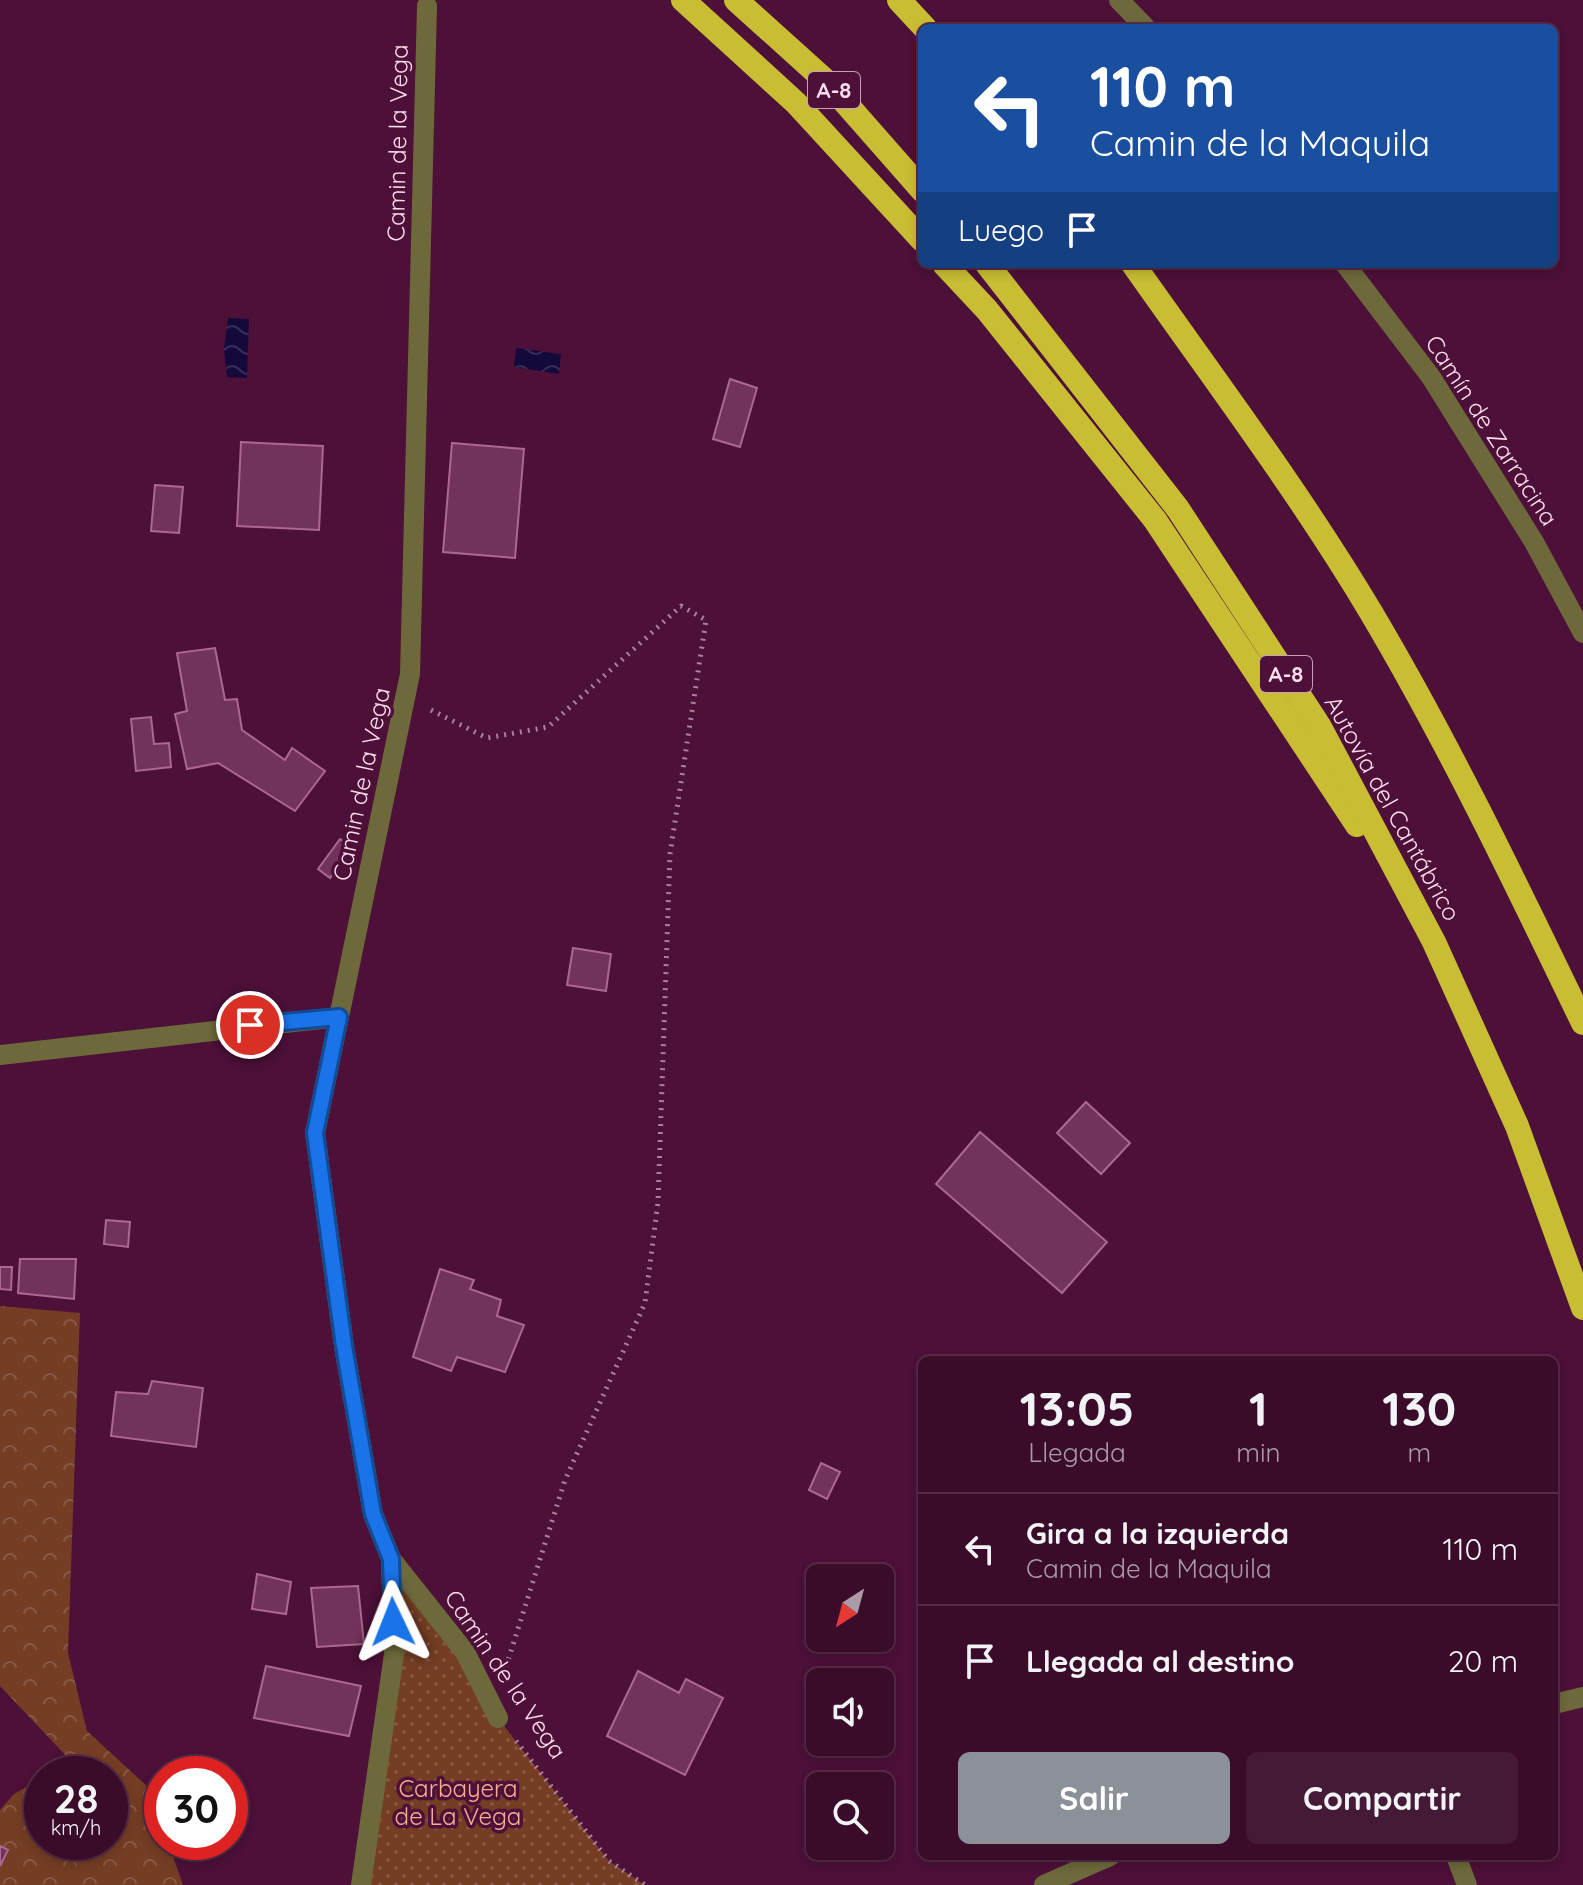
<!DOCTYPE html>
<html lang="es">
<head>
<meta charset="utf-8">
<style>
  body { margin:0; font-family:Quicksand,sans-serif; background:#451a36; color:#f1f3f6; height:100vh; display:flex; flex-direction:column; font-size:30px; white-space:nowrap }
  * { box-sizing:border-box; margin:0 }
  p { font-size:26px; color:#ab9ba8 }
  .icon { flex:none; width:44px; height:44px; fill:none; stroke:currentColor; stroke-width:2; stroke-linecap:round; stroke-linejoin:round }
  .map { position:relative; flex:1; overflow:hidden }
  .side { position:absolute; left:918px; top:1356px; width:640px; height:504px; display:flex; flex-direction:column; background:#3a0c2a; border-radius:12px; box-shadow:0 4px 12px #0003,0 0 0 2px #542c47 }
  .side>* { flex:none }
  .top-card { position:absolute; left:918px; top:24px; width:640px; height:244px; border-radius:12px; box-shadow:0 4px 12px #0003,0 0 0 2px #542c47; background:#1a4fa0; color:#fff; overflow:hidden }
  .needle { width:52px; rotate:216deg }
  .controls { position:absolute; left:806px; top:1564px; display:grid; gap:16px }
  .controls a { display:grid; place-items:center; width:88px; height:88px; border-radius:12px; background:#3a0c2a; box-shadow:0 4px 12px #0003,0 0 0 2px #542c47; font-size:40px }
  .speed { position:absolute; left:24px; top:1756px; display:flex; gap:16px; font-size:40px; font-weight:700; text-align:center }
  .speed>* { display:grid; place-content:center; width:104px; height:104px; border-radius:50%; background:#3a0c2a; box-shadow:0 4px 12px #0003,0 0 0 2px #542c47; line-height:1 }
  .speed small { font-size:20px; font-weight:400 }
  .speed .limit { border:12px solid #d22; background:#fff; color:#111 }
  .pin { position:absolute; display:grid; place-items:center; width:68px; height:68px; color:#fff; margin:-34px; border:4px solid #fff; border-radius:50%; box-shadow:0 2px 8px #0007 }
  .me { position:absolute; width:88px; margin:-44px; rotate:358deg; stroke-linejoin:round; filter:drop-shadow(0 0 6px #0008) }
  .turn { display:flex; align-items:center; gap:28px; height:168px; padding:0 40px; font-size:36px }
  .turn .icon { width:104px; height:104px; stroke-width:2.5 }
  .turn b { display:block; font-size:56px; line-height:68px }
  .then { display:flex; align-items:center; height:76px; padding:0 40px; background:#0003; gap:16px; font-size:30px }
  .eta { display:flex; justify-content:space-evenly; align-items:center; height:136px; text-align:center }
  .eta b { font-size:48px; font-weight:700; line-height:56px }
  .cta { display:flex; gap:16px; margin-top:auto; padding:16px 40px }
  .cta a { flex:1; height:92px; border-radius:12px; background:#8c9099; color:#fff; font-size:32px; font-weight:700; line-height:92px; text-align:center }
  .cta a+a { background:#451a36; color:#f1f3f6 }
  ul { padding:0; list-style:none }
  li { display:flex; align-items:center; gap:24px; height:112px; padding:0 40px; border-top:2px solid #542c47 }
  li div { flex:1 }
  li b { display:block; font-size:30px }
  li em { font-style:normal }
  .map>svg:first-child { display:block }
</style>
</head>
<body>
<div class="map">
<svg width="1583" height="1885" viewBox="0 0 1583 1885">
  <defs>
    <pattern id="forest-crowns" width="20" height="18" patternUnits="userSpaceOnUse" patternTransform="scale(2)"><rect width="20" height="18" fill="#743d24"/><path d="M2 6a3 3 0 1 1 6 0M12 15a3 3 0 1 1 6 0" fill="none" stroke="#895844"/></pattern>
    <pattern id="park-dots" width="8" height="8" patternUnits="userSpaceOnUse" patternTransform="scale(2)"><rect width="8" height="8" fill="#743d24"/><path d="M2 2h.1M6 6h.1" fill="none" stroke="#895844" stroke-width="1.8" stroke-linecap="round"/></pattern>
    <pattern id="water-waves" width="16" height="10" patternUnits="userSpaceOnUse" patternTransform="scale(2)"><rect width="16" height="10" fill="#14093b"/><path d="M0 5q4-4 8 0t8 0" fill="none" stroke="#372c58"/></pattern>
  </defs>
  <rect width="100%" height="100%" fill="#4d1038"/>
  <path fill="url(#forest-crowns)" d="M0,1306L80,1313L68,1653L87,1731L149,1788L162,1824V1842H168L183,1885H0V1810L14,1794L42,1778V1842H110V1774H48L70,1760L0,1686Z"/>
  <path fill="url(#park-dots)" d="M391,1559L498,1718L609,1861L645,1885H361L394,1654Z"/>
  <g fill="url(#water-waves)">
    <path d="M228,318L249,319L247,378L227,377L224,349Z"/>
    <path d="M516,348L561,354L559,374L514,367Z"/>
  </g>
  <g fill="#72335a" stroke="#ac6890" stroke-width="2">
    <path d="M730,379L757,388L740,447L713,439Z"/>
    <path d="M241,442L323,446L319,530L237,526Z"/>
    <path d="M452,443L524,449L515,558L443,552Z"/>
    <path d="M155,485L183,487L179,533L151,531Z"/>
    <path d="M215,648L225,700L237,699L242,730L285,760L292,748L325,771L295,811L218,763L187,769L175,714L187,711L177,653Z"/>
    <path d="M151,717L154,744L169,743L171,767L136,771L131,719Z"/>
    <path d="M340,839L352,847L330,878L318,869Z"/>
    <path d="M573,948L611,954L606,991L567,985Z"/>
    <path d="M1086,1102L1130,1143L1101,1174L1057,1133Z"/>
    <path d="M980,1132L1107,1242L1062,1293L936,1184Z"/>
    <path d="M106,1220L130,1222L128,1247L104,1244Z"/>
    <path d="M20,1259H76L74,1299L18,1293Z"/>
    <path d="M0,1267H12L11,1290L0,1289Z"/>
    <path d="M440,1269L474,1280L470,1289L501,1300L497,1316L524,1325L505,1372L457,1357L451,1371L413,1357Z"/>
    <path d="M152,1381L203,1388L196,1447L111,1436L116,1392L148,1394Z"/>
    <path d="M821,1463L840,1472L827,1499L809,1490Z"/>
    <path d="M257,1574L291,1582L286,1614L252,1609Z"/>
    <path d="M358,1586L364,1644L317,1647L311,1588Z"/>
    <path d="M266,1666L361,1686L349,1736L254,1718Z"/>
    <path d="M638,1671L679,1693L686,1679L723,1698L685,1775L607,1736Z"/>
    <path d="M0,1846L8,1850L0,1866Z"/>
  </g>
  <g fill="none" stroke-linecap="round" stroke-linejoin="round">
    <g stroke="#ac7f9a" stroke-width="5" stroke-dasharray="2 6" stroke-linecap="butt">
      <path d="M431,710L487,738L548,727L681,606L706,620L670,854L658,1202L645,1303L565,1480L506,1667"/>
      <path d="M516,1741L609,1861L645,1885"/>
    </g>
    <g stroke="#6d693a" stroke-width="20">
      <path d="M1119,0L1146,28"/>
      <path d="M427,6L410,674L315,1133L344,1346L373,1514L391,1559L465,1652L498,1718"/>
      <path d="M1345,264L1431,377L1534,542L1583,633"/>
      <path d="M0,1055L339,1017"/>
      <path d="M1554,1704L1583,1697"/>
      <path d="M1456,1856L1467,1885"/>
      <path d="M361,1885L394,1654L391,1559"/>
      <path d="M1044,1885L1110,1856"/>
    </g>
    <g stroke="#c8bd33" stroke-width="24">
      <path d="M683,0L796,103L922,240"/>
      <path d="M736,0L828,83L922,190"/>
      <path d="M899,0L925,28"/>
      <path d="M944,264L987,310L1155,520L1357,825"/>
      <path d="M987,264L1178,509L1320,727L1434,942L1517,1126L1583,1308"/>
      <path d="M1133,264C1214,379 1300,493 1372,614C1450,746 1516,884 1583,1023"/>
    </g>
  </g>
  <g fill="none" stroke-linecap="round" stroke-linejoin="round">
    <g stroke="#114b97" stroke-width="20">
      <path id="route" d="M250,1025L339,1017L315,1133L344,1346L373,1514L391,1559L393,1622"/>
    </g>
    <use href="#route" stroke="#1a73e8" stroke-width="14"/>
  </g>
  <g text-anchor="middle" dominant-baseline="central" stroke-width="7" stroke-linejoin="round" paint-order="stroke">
    <g fill="#4d1038" stroke="#c89fb7" stroke-width="2">
      <rect x="808" y="72" width="52" height="36" rx="6"/>
      <rect x="1260" y="656" width="52" height="36" rx="6"/>
    </g>
    <g font-size="22" font-weight="bold" fill="#fcdced">
      <text x="834" y="90">A-8</text>
      <text x="1286" y="674">A-8</text>
    </g>
    <g font-size="24" fill="#fcdced" stroke="#4d1038">
      <text transform="translate(397 143) rotate(-89)">Camin de la Vega</text>
      <text transform="translate(1492 430) rotate(57)">Camín de Zarracina</text>
      <text transform="translate(361 784) rotate(-78)">Camin de la Vega</text>
      <text transform="translate(1393 808) rotate(61)">Autovía del Cantábrico</text>
      <text transform="translate(506 1674) rotate(56)">Camin de la Vega</text>
    </g>
    <g font-size="24" fill="#f7ae8f" stroke="#4d1038">
      <text x="458" y="1788">Carbayera<tspan x="458" dy="28">de La Vega</tspan></text>
    </g>
  </g>
</svg>
<div class="controls">
<a><svg class="needle" viewBox="-14 -14 28 28"><path d="M0-13l5 13h-10z" fill="#e53935"/><path d="M0 13l5-13h-10z" fill="#ab9ba8"/></svg></a>
<a><svg class="icon" aria-label="sound" viewBox="0 0 24 24"><path d="M4 9h4l5-4v14l-5-4H4zM17 9q2 3 0 6"/></svg></a>
<a><svg class="icon" aria-label="search" viewBox="0 0 24 24"><circle cx="10" cy="10" r="6"/><path d="M15 15l6 6"/></svg></a>
</div>
<div class="speed"><div>28<small>km/h</small></div><div class="limit">30</div></div>
<div class="pin" style="left:250px;top:1025px;background:#d93025"><svg class="icon" aria-label="arrive" viewBox="0 0 24 24"><path d="M6 21V4h12l-3 4 3 4H6"/></svg></div>
<svg class="me" style="left:393px;top:1622px" viewBox="-20 -20 40 40"><path d="M0-17L14 15 0 8-14 15z" fill="#1a73e8" stroke="#fff" stroke-width="4"/></svg>
<div class="top-card">
<div class="turn"><svg class="icon" aria-label="left" viewBox="0 0 24 24"><path d="M17 20v-9H6M10 6l-5 5 5 5"/></svg><div><b>110 m</b>Camin de la Maquila</div></div>
<div class="then">Luego<svg class="icon" aria-label="arrive" viewBox="0 0 24 24"><path d="M6 21V4h12l-3 4 3 4H6"/></svg></div>
</div>
<section class="side">
<div class="eta">
<div><b>13:05</b><p>Llegada</p></div>
<div><b>1</b><p>min</p></div>
<div><b>130</b><p>m</p></div>
</div>
<ul>
<li><svg class="icon" aria-label="left" viewBox="0 0 24 24"><path d="M17 20v-9H6M10 6l-5 5 5 5"/></svg><div><b>Gira a la izquierda</b><p>Camin de la Maquila</p></div><em>110 m</em></li>
<li><svg class="icon" aria-label="arrive" viewBox="0 0 24 24"><path d="M6 21V4h12l-3 4 3 4H6"/></svg><div><b>Llegada al destino</b></div><em>20 m</em></li>
</ul>
<div class="cta"><a>Salir</a><a>Compartir</a></div>
</section>
</div>
</body>
</html>
